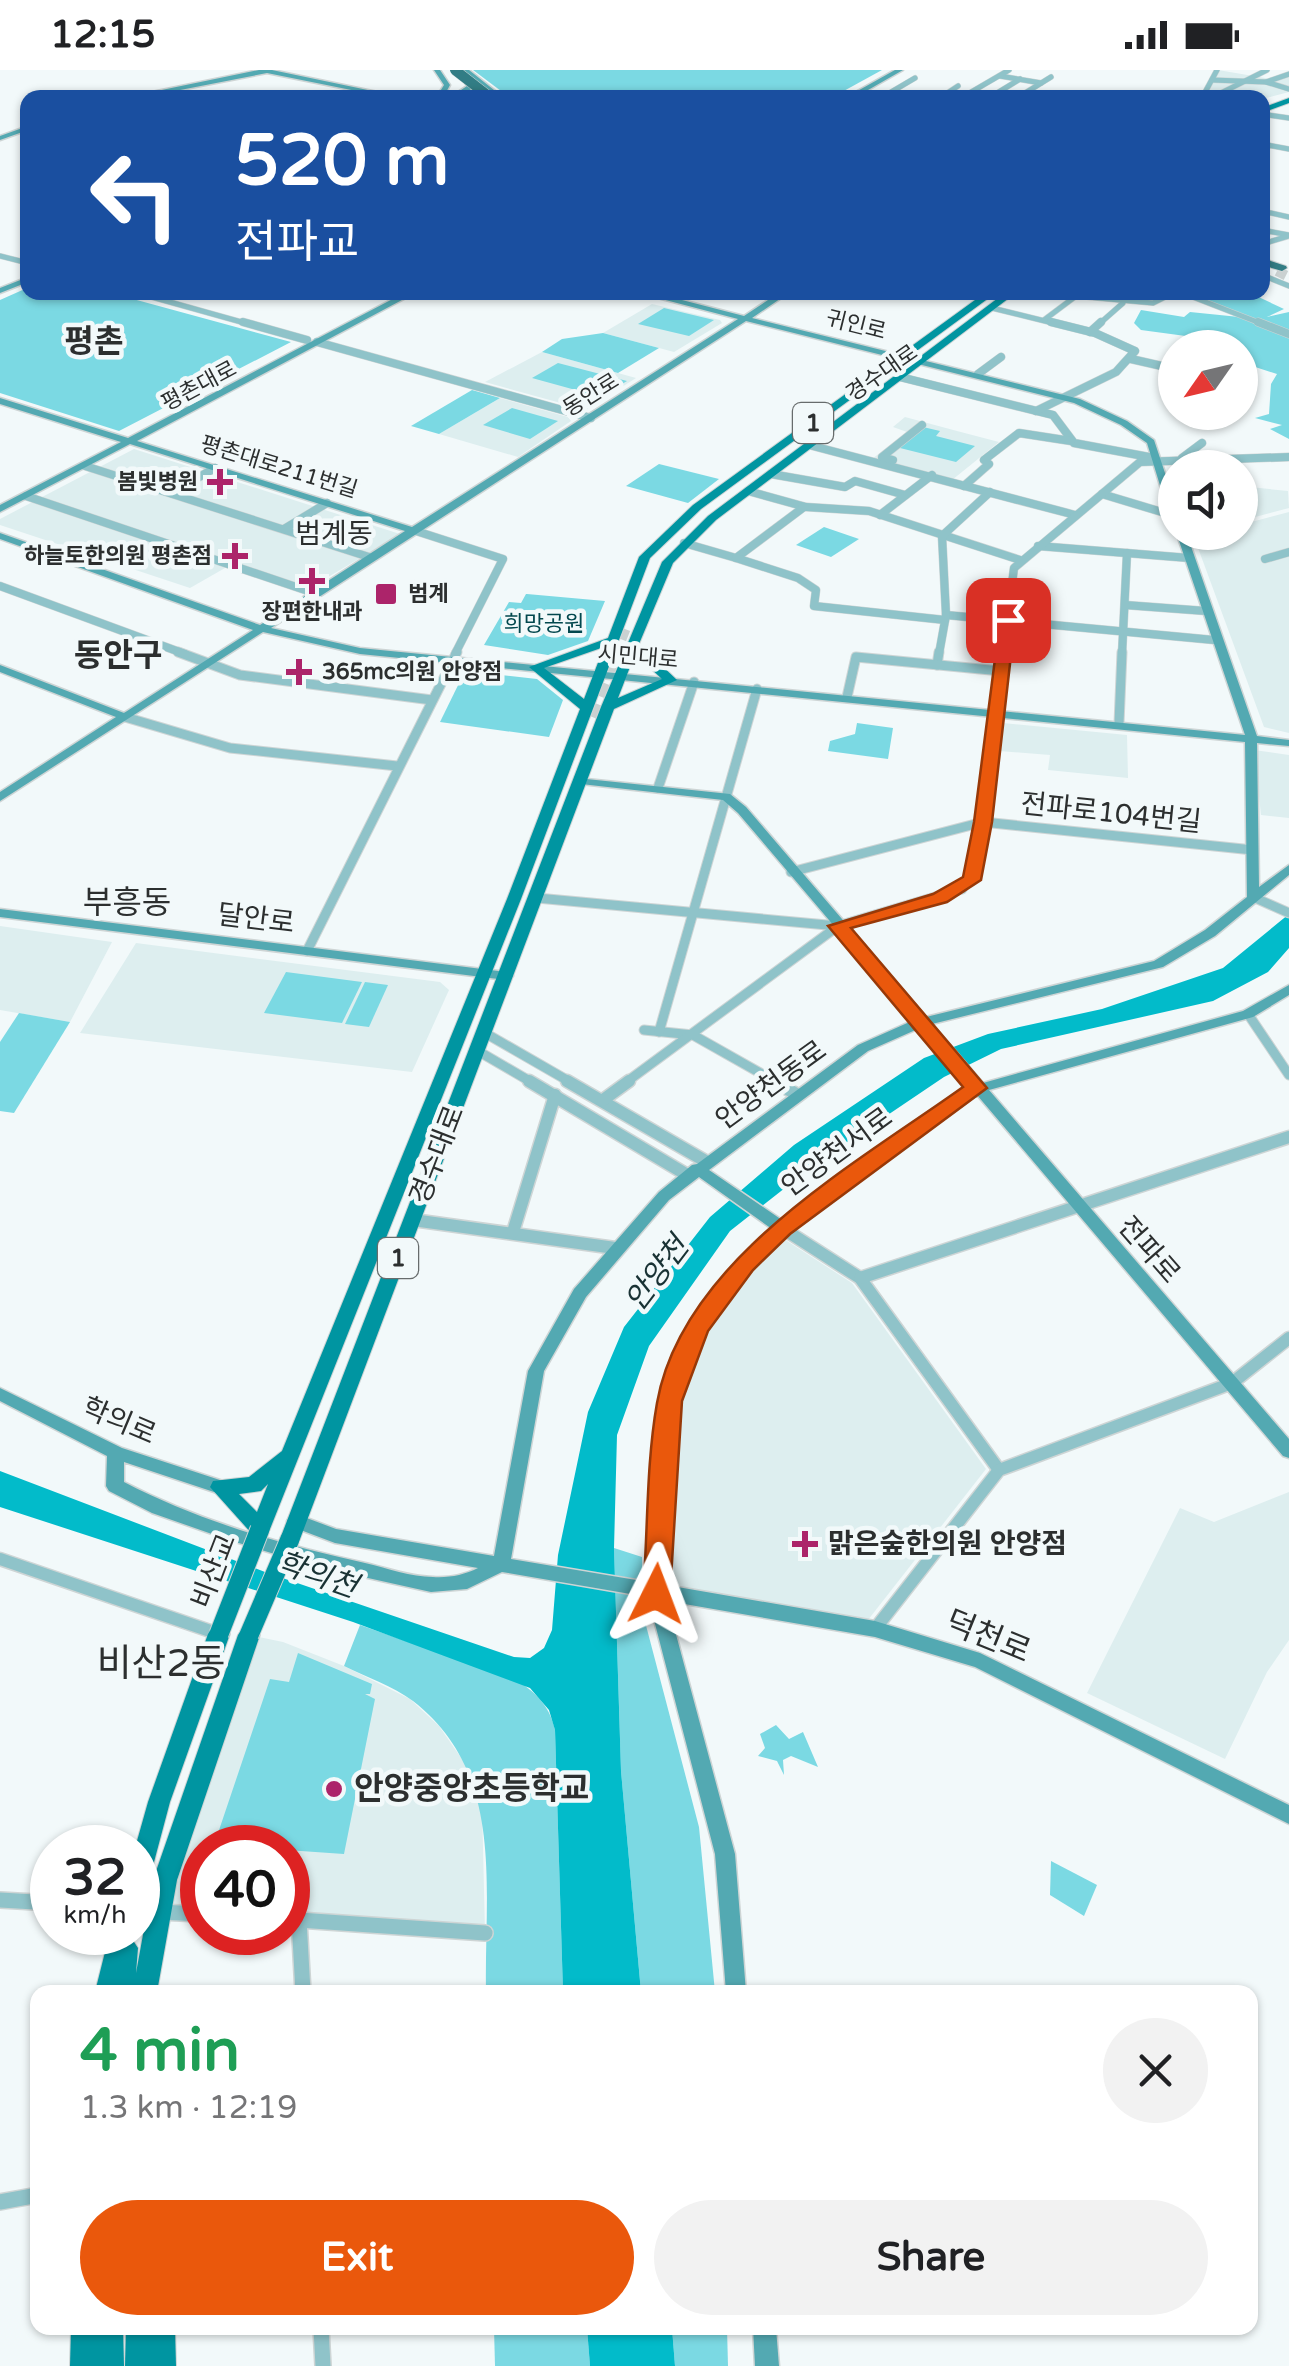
<!DOCTYPE html>
<html lang="en">
<head>
<meta charset="utf-8">
<style>
  body { margin:0; font-family:"Varela Round","Noto Sans KR",sans-serif; background:#f2f2f2; color:#202124; height:100vh; display:flex; flex-direction:column; font-size:38px; white-space:nowrap }
  * { box-sizing:border-box; margin:0 }
  p { font-size:32px; color:#757577 }
  .icon { flex:none; width:55px; height:55px; fill:none; stroke:currentColor; stroke-width:2; stroke-linecap:round; stroke-linejoin:round }
  .map { position:relative; flex:1; overflow:hidden }
  .side { position:absolute; left:30px; top:1915px; width:1228px; height:350px; display:flex; flex-direction:column; background:#fff; border-radius:20px; box-shadow:0 2px 8px #0004 }
  .side>* { flex:none }
  .top-card { position:absolute; left:20px; top:20px; width:1250px; height:210px; border-radius:20px; box-shadow:0 2px 8px #0004; background:#1a4fa0; color:#fff; overflow:hidden }
  .needle { width:65px; rotate:236deg }
  .tools { position:absolute; left:1158px; top:260px; display:grid; gap:20px }
  .tools a { display:grid; place-items:center; width:100px; height:100px; border-radius:50%; background:#fff; box-shadow:0 2px 8px #0004; font-size:50px }
  .speed { position:absolute; left:30px; top:1755px; display:flex; gap:20px; font-size:50px; font-weight:700; text-align:center }
  .speed>* { display:grid; place-content:center; width:130px; height:130px; border-radius:50%; background:#fff; box-shadow:0 2px 8px #0004; line-height:1 }
  .speed small { font-size:25px; font-weight:400 }
  .speed .limit { border:15px solid #d22; background:#fff; color:#111 }
  .pin { position:absolute; display:grid; place-items:center; width:85px; height:85px; color:#fff; margin:-42px; border-radius:20px; box-shadow:0 5px 15px #0006 }
  .me { position:absolute; width:110px; margin:-55px; rotate:3deg; stroke-linejoin:round; filter:drop-shadow(0 0 8px #0008) }
  .turn { display:flex; align-items:center; gap:35px; height:210px; padding:0 50px; font-size:45px }
  .turn .icon { width:130px; height:130px; stroke-width:2.5 }
  .turn b { display:block; font-size:70px; line-height:85px }
  .round { display:grid; place-items:center; flex:none; width:105px; height:105px; border-radius:52px; background:#f2f2f2 }
  .overview { display:flex; align-items:center; justify-content:space-between; height:170px; padding:0 50px }
  h1 { font-size:60px; font-weight:700; line-height:75px; color:#1e9e55 }
  .primary-button { display:flex; gap:20px; margin-top:auto; padding:20px 50px }
  .primary-button a { flex:1; height:115px; border-radius:60px; background:#ea580c; color:#fff; font-size:40px; font-weight:700; line-height:115px; text-align:center }
  .primary-button a+a { background:#f2f2f2; color:#202124 }
  .status { display:flex; justify-content:space-between; align-items:center; height:70px; padding:0 50px; background:#fff; direction:ltr }
  .status svg { height:28px; fill:currentColor }
  .map>svg:first-child { display:block }
</style>
</head>
<body>
<div class="status"><b>12:15</b><svg viewBox="0 0 49 12"><path d="M0 12V9h3v3zM5 12V6h3v6zM10 12V3h3v9zM15 12V0h3v12zM26 1h20v11H26zM47 4h2v5h-2z"/></svg></div>
<div class="map">
<svg width="1289" height="2296" viewBox="0 0 1289 2296">
  <rect width="100%" height="100%" fill="#f2f9fa"/>
  <g fill="#ddeeef">
    <path d="M1218,0L1271,9L1289,4V22L1263,29L1202,28Z"/>
    <path d="M652,234L720,250L722,253L674,282L603,263Z"/>
    <path d="M542,282L636,308L586,340L485,312Z"/>
    <path d="M500,328L568,347L571,351L518,387L439,364Z"/>
    <path d="M905,347L957,361L999,372L952,410L872,389L907,362L893,357Z"/>
    <path d="M134,379L400,464L399,465L308,519L232,494L190,518L0,455V449Z"/>
    <path d="M1240,416L1288,421L1289,438L1240,451Z"/>
    <path d="M1289,442V663L1264,657L1194,467L1240,462V455Z"/>
    <path d="M1003,653L1127,665L1128,708L1048,700L1050,685L999,681Z"/>
    <path d="M1254,680L1289,685V748L1261,745Z"/>
    <path d="M0,856L112,872L70,952L0,940Z"/>
    <path d="M136,873L440,912L449,920L412,1002L80,963Z"/>
    <path d="M784,1169L852,1213L986,1399L868,1550L670,1515L681,1333L707,1261L754,1199Z"/>
    <path d="M1289,1422V1570L1267,1602L1225,1689L1087,1623L1180,1438L1214,1452Z"/>
    <path d="M249,1565L283,1572L344,1596L410,1629L439,1656L464,1692L482,1735L485,1863L288,1849V1778H202V1844L158,1842Z"/>
  </g>
  <g fill="#7bd9e3">
    <path d="M473,0H882L831,28L509,27Z"/>
    <path d="M27,218L28,222L111,223L291,272L119,361L0,323V230Z"/>
    <path d="M1198,223H1250L1284,239L1267,247L1289,242V369L1270,359L1282,355L1255,348L1269,344L1271,314L1277,304L1240,292V278L1206,277L1193,267L1141,260L1134,253L1141,240L1184,247L1190,242L1249,248L1193,224Z"/>
    <path d="M664,238L714,250L689,266L638,254Z"/>
    <path d="M603,263L659,278L618,303L542,282L562,269Z"/>
    <path d="M558,293L627,311L601,327L532,308Z"/>
    <path d="M472,320L500,328L439,364L411,356Z"/>
    <path d="M512,338L558,351L530,369L483,355Z"/>
    <path d="M923,357L940,361L936,366L975,376L956,392L896,377Z"/>
    <path d="M659,394L719,409L688,433L626,416Z"/>
    <path d="M824,457L859,469L831,487L796,475Z"/>
    <path d="M526,524H527L605,531L588,571L548,585L484,575L509,532L521,533Z"/>
    <path d="M465,601L537,609L563,630L549,667L440,652Z"/>
    <path d="M857,653L893,658L888,689L828,681L830,671L855,664Z"/>
    <path d="M286,902L362,912L342,953L264,943Z"/>
    <path d="M365,912L388,915L369,957L345,954Z"/>
    <path d="M19,943L70,952L14,1043L0,1041V972Z"/>
    <path d="M614,1478L642,1487L643,1544L699,1757L715,1922H641L621,1701Z"/>
    <path d="M360,1555L514,1609C535,1621 550,1636 555,1660L563,1922H486C484,1818 506,1703 413,1631C393,1616 366,1607 344,1596Z"/>
    <path d="M298,1583L372,1614L370,1624H365L375,1629L344,1784L214,1775L270,1609L289,1612Z"/>
    <path d="M776,1655L789,1669L803,1662L818,1697L791,1686L783,1690L784,1705L777,1691L758,1686L765,1678L760,1664Z"/>
    <path d="M1051,1791L1097,1815L1084,1846L1050,1825Z"/>
    <path d="M494,2258H587L590,2296H495Z"/>
    <path d="M672,2258H727L728,2296H675Z"/>
  </g>
  <g fill="#02bbca">
    <path d="M1289,844V878L1268,902L1213,931L1001,979L944,1007L818,1092L730,1161L649,1276L617,1365L614,1478L621,1701L641,1922H563L555,1660L549,1640L530,1618L353,1552L0,1437V1401L265,1502L514,1587L530,1588L544,1578L552,1560L558,1485L588,1342L624,1257L710,1147L794,1075L924,988L988,964L1102,939L1223,898Z"/>
    <path d="M587,2258H672L675,2296H590Z"/>
  </g>
  <g fill="none" stroke-linecap="round" stroke-linejoin="round">
    <path stroke="#cad1d1" stroke-width="11" stroke-dasharray="11 5" stroke-linecap="butt" d="M615,584L625,559"/>
    <path stroke="#cad1d1" stroke-width="14" stroke-dasharray="14 8" stroke-linecap="butt" d="M590,646L616,582"/>
    <path stroke="#cad1d1" stroke-width="10" stroke-dasharray="10 5" stroke-linecap="butt" d="M1277,201L1289,207"/>
    <g stroke="#ced5d5" stroke-width="6">
      <g id="street-far4">
        <path d="M1000,6L1041,13"/>
        <path d="M1212,10L1266,12L1289,19"/>
        <path d="M1266,12L1289,4"/>
        <path d="M881,28L915,8"/>
        <path d="M940,28L958,16"/>
        <path d="M961,28L1009,0"/>
        <path d="M989,28L1020,9"/>
        <path d="M1017,28L1051,7"/>
        <path d="M1202,28L1217,0"/>
        <path d="M1211,28L1267,0"/>
        <path d="M1262,44L1289,48"/>
        <path d="M1262,74L1289,79"/>
        <path d="M1262,141L1289,147"/>
        <path d="M1262,160L1289,165"/>
        <path d="M1262,174L1289,166"/>
        <path d="M0,186L28,193"/>
        <path d="M1262,205L1289,216"/>
        <path d="M134,222L252,255"/>
        <path d="M1180,222L1265,255"/>
        <path d="M992,238L1061,255"/>
        <path d="M1044,250L1076,226L1153,233L1175,222"/>
        <path d="M1098,255L1123,233"/>
      </g>
    </g>
    <g stroke="#ced5d5" stroke-width="9">
      <g id="street-far3">
        <path d="M243,252L307,270"/>
        <path d="M1258,252L1289,264"/>
        <path d="M1090,262L1101,252"/>
        <path d="M317,272L591,348"/>
        <path d="M1131,289L1175,299"/>
        <path d="M978,304L1001,287"/>
        <path d="M900,307L1053,345L1074,373L1149,387"/>
        <path d="M1036,341L1116,302L1135,281L1095,263L1051,252"/>
        <path d="M809,375L1075,445"/>
        <path d="M1182,388L1202,373"/>
        <path d="M893,390L882,387L922,355"/>
        <path d="M85,396L369,487"/>
        <path d="M771,404L845,417L855,411L905,425"/>
        <path d="M964,416L989,394L984,390L1019,363L1071,371"/>
        <path d="M748,421L806,437L869,441L1020,490"/>
        <path d="M171,423L215,398"/>
        <path d="M1102,424L1175,446"/>
        <path d="M26,426L311,522"/>
        <path d="M880,445L932,405"/>
        <path d="M284,459L327,433"/>
        <path d="M416,461L503,489L455,584"/>
        <path d="M684,473L736,488L804,437"/>
        <path d="M1038,476L1189,488"/>
        <path d="M736,488L798,508L816,520L814,536L945,550"/>
        <path d="M1265,489L1289,482"/>
        <path d="M0,516L185,584"/>
        <path d="M1125,535L1206,541"/>
        <path d="M946,545L1214,570"/>
        <path d="M939,584L946,545L942,466L990,422"/>
        <path d="M1003,584L1014,498L1140,392L1289,387"/>
        <path d="M1122,584L1127,483"/>
      </g>
    </g>
    <g stroke="#ced5d5" stroke-width="11">
      <g id="street-far2">
        <path d="M178,582L240,605L432,630"/>
        <path d="M937,595L939,582"/>
        <path d="M847,627L856,587L1001,601"/>
        <path d="M125,647L230,678L397,696"/>
        <path d="M1119,653L1122,582"/>
        <path d="M658,718L694,612"/>
        <path d="M791,802L983,752L1253,780"/>
        <path d="M1253,827L1289,843"/>
        <path d="M537,828L838,856L962,819L977,796L1004,582"/>
        <path d="M307,881L457,582"/>
        <path d="M1248,944L1289,1005"/>
        <path d="M644,960L693,965L778,1013"/>
        <path d="M659,962L757,619"/>
        <path d="M485,963L572,1013"/>
        <path d="M478,981L533,1013"/>
        <path d="M625,1013L838,856"/>
      </g>
    </g>
    <g stroke="#ced5d5" stroke-width="15">
      <g id="street-far1">
        <path d="M529,1011L689,1106"/>
        <path d="M567,1011L707,1092"/>
        <path d="M773,1011L798,1025"/>
        <path d="M603,1030L629,1011"/>
        <path d="M413,1150L615,1178"/>
        <path d="M782,1158L860,1208L999,1400"/>
        <path d="M513,1162L555,1025"/>
        <path d="M860,1208L1289,1067"/>
        <path d="M0,1489L219,1564"/>
        <path d="M875,1559L999,1400L1232,1313L1289,1268"/>
      </g>
    </g>
    <g stroke="#ced5d5" stroke-width="18">
      <g id="street">
        <path d="M0,1830L52,1833"/>
        <path d="M158,1842L202,1844"/>
        <path d="M288,1849L299,1850L303,1922"/>
        <path d="M299,1850L485,1863"/>
        <path d="M0,2132L38,2125"/>
        <path d="M321,2258L323,2296"/>
      </g>
    </g>
    <g stroke="#ced5d5" stroke-width="3">
      <g id="secondary">
        <path d="M259,0H272L406,28H391L267,3L139,28H123Z"/>
        <path d="M434,0H440L450,15L443,28H436L444,15Z"/>
        <path d="M462,0H469L504,28H496Z"/>
        <path d="M895,0H903L854,28H845Z"/>
        <path d="M461,5H465L474,17L458,28H449L467,16Z"/>
        <path d="M28,56V60L0,70V66Z"/>
        <path d="M28,207V212L0,223V218Z"/>
        <path d="M406,222H417L137,371L412,457L738,249L635,222H651L744,246L780,222H790L752,248L1080,329L1127,351L1154,370L1175,433V451L1170,448L1147,373L1121,355L1074,333L746,251L271,558L360,578L1245,665L1176,462H1186L1257,666L1289,670V676L1257,673L1259,817L1289,795V805L1215,866L1163,897L932,954L983,1013L1243,941L1289,915V925L1253,947L989,1020L1289,1369V1388L1283,1386L977,1025L787,1162L750,1198L704,1260L678,1331L666,1515L875,1551L980,1583L1289,1735V1754L975,1597L875,1567L667,1531L735,1784L746,1922H726L715,1784L648,1527L502,1502L467,1519L431,1522L314,1496L229,1470L152,1443L109,1421L106,1416L107,1386L0,1331V1318L122,1378L226,1412L229,1417L226,1422L220,1424L124,1392V1412C199,1451 282,1475 365,1493C387,1498 411,1507 433,1507C449,1508 464,1505 478,1498L335,1473L290,1456L287,1451L290,1446L296,1444L336,1459L494,1486L528,1301L574,1219L659,1122L692,1095L697,1094L858,975L914,950L738,743L723,730L581,714L575,710L577,708L730,724L746,737L926,947L1154,891L1205,860L1247,827L1245,672L360,584L263,562L0,731V722L116,647L0,602V595L124,643L253,560L0,469V463L260,555L405,461L130,374L0,442V435L121,372L0,334V328L128,368ZM920,958L970,1016L782,1150L709,1100L868,981ZM699,1107L772,1159L740,1190L691,1254L662,1331L648,1512L511,1489L544,1301L586,1227L669,1130Z"/>
        <path d="M0,839L506,902L513,906L506,910L0,847Z"/>
        <path d="M753,2258H776L779,2296H755Z"/>
      </g>
    </g>
    <g stroke="#ced5d5" stroke-width="2">
      <g id="primary">
        <path d="M1289,28V33L1262,43V38Z"/>
        <path d="M986,222H997L701,439L650,488L521,829L270,1459L267,1465L260,1467L253,1465L210,1417L213,1411L249,1407L282,1381L507,829L580,639L529,597L608,568L639,487L693,435ZM604,577L584,629L544,598ZM268,1414L257,1442L239,1424L261,1421Z"/>
        <path d="M1006,222H1017L716,450L673,493L639,574L677,610L614,639L300,1469L297,1475L290,1477L283,1475L280,1469L601,637L662,492L708,446ZM635,584L662,609L618,628Z"/>
        <path d="M219,1555L226,1558L230,1564L170,1732L150,1807L146,1815L138,1818V1778H135L148,1732L208,1564L212,1558Z"/>
        <path d="M249,1556L256,1559L260,1565L177,1810L157,1922H95L110,1862H134L132,1869L138,1878L136,1903L153,1810L238,1565L242,1559Z"/>
        <path d="M71,2258H123L124,2296H70Z"/>
        <path d="M126,2258H175L176,2296H125Z"/>
      </g>
    </g>
    <g stroke="#ced5d5" stroke-width="2">
      <path id="highway" d="M1262,188L1286,196L1287,198L1282,201L1262,195Z"/>
    </g>
    <use href="#street-far4" stroke="#8fc3c9" stroke-width="5"/>
    <use href="#street-far3" stroke="#8fc3c9" stroke-width="8"/>
    <use href="#street-far2" stroke="#8fc3c9" stroke-width="9"/>
    <use href="#street-far1" stroke="#8fc3c9" stroke-width="12"/>
    <use href="#street" stroke="#8fc3c9" stroke-width="15"/>
    <use href="#secondary" fill="#53a9b2" fill-rule="evenodd"/>
    <use href="#primary" fill="#0095a1" fill-rule="evenodd"/>
    <use href="#highway" fill="#327d85" fill-rule="evenodd"/>
    <g stroke="#ced5d5" stroke-width="21" stroke-linecap="butt">
      <g id="primary-bridge">
        <path d="M219,1564L260,1459"/>
        <path d="M249,1565L290,1469"/>
      </g>
    </g>
    <g stroke="#ced5d5" stroke-width="11" stroke-linecap="butt">
      <path id="highway-bridge" d="M455,0L491,28"/>
    </g>
    <use href="#primary-bridge" stroke="#0095a1" stroke-width="19"/>
    <use href="#highway-bridge" stroke="#327d85" stroke-width="10"/>
  </g>
  <path fill="#ea580c" stroke="#983908" stroke-width="2.5" d="M1008,545L1015,550L992,752L981,810L947,832L851,858L987,1018L790,1164L753,1200L708,1261L682,1331L670,1524L666,1532H647L643,1524C648,1462 646,1395 657,1333C682,1190 854,1095 963,1017L828,856L933,824L963,807L974,752L1000,550Z"/>
  <g fill="#ac246a" stroke="#f2f9fa" stroke-width="4">
    <path d="M215 397h10v10h10v10h-10v10h-10v-10h-10v-10h10z"/>
    <path d="M230 471h10v10h10v10h-10v10h-10v-10h-10v-10h10z"/>
    <path d="M307 496h10v10h10v10h-10v10h-10v-10h-10v-10h10z"/>
    <rect x="374" y="512" width="24" height="24" rx="5"/>
    <path d="M294 587h10v10h10v10h-10v10h-10v-10h-10v-10h10z"/>
    <path d="M800 1459h10v10h10v10h-10v10h-10v-10h-10v-10h10z"/>
    <circle cx="334" cy="1719" r="10"/>
  </g>
  <g text-anchor="middle" dominant-baseline="central" stroke-width="9" stroke-linejoin="round" paint-order="stroke">
    <g font-size="22" fill="#2c2f2f" stroke="#f2f9fa">
      <text transform="translate(856 255) rotate(14)">귀인로</text>
      <text transform="translate(882 303) rotate(-35)">경수대로</text>
      <text transform="translate(199 316) rotate(-28)">평촌대로</text>
      <text transform="translate(591 325) rotate(-32)">동안로</text>
      <text transform="translate(279 397) rotate(17)">평촌대로211번길</text>
      <text transform="translate(638 587) rotate(5)">시민대로</text>
    </g>
    <g font-size="22" font-weight="bold" fill="#2c2f2f" stroke="#f2f9fa" text-anchor="end">
      <text x="198" y="412">봄빛병원</text>
      <text x="212" y="486">하늘토한의원 평촌점</text>
      <text x="408" y="524" text-anchor="start">범계</text>
      <text x="312" y="542" text-anchor="middle">장편한내과</text>
      <text x="322" y="602" text-anchor="start">365mc의원 안양점</text>
    </g>
    <g font-size="22" fill="#03484e" stroke="#f2f9fa">
      <text x="544" y="554">희망공원</text>
    </g>
    <g fill="#f2f9fa" stroke="#676c6c" stroke-width="2.5">
      <rect x="793" y="333" width="40" height="40" rx="8"/>
      <rect x="378" y="1168" width="40" height="40" rx="8"/>
    </g>
    <g font-size="25" font-weight="bold" fill="#2c2f2f">
      <text x="813" y="353">1</text>
      <text x="398" y="1188">1</text>
    </g>
    <g font-size="28" fill="#2c2f2f" stroke="#f2f9fa">
      <text x="334" y="464">범계동</text>
    </g>
    <g font-size="28" fill="#2c2f2f" stroke="#f2f9fa">
      <text transform="translate(1111 743) rotate(6)">전파로104번길</text>
      <text transform="translate(256 849) rotate(7)">달안로</text>
      <text transform="translate(771 1015) rotate(-36)">안양천동로</text>
      <text transform="translate(837 1082) rotate(-36)">안양천서로</text>
      <text transform="translate(437 1085) rotate(-69)">경수대로</text>
      <text transform="translate(1149 1180) rotate(49)">전파로</text>
      <text transform="translate(119 1351) rotate(23)">학의로</text>
      <text transform="translate(214 1501) rotate(-69)">비산교</text>
    </g>
    <g font-size="28" font-weight="bold" fill="#2c2f2f" stroke="#f2f9fa" text-anchor="start">
      <text x="828" y="1474">맑은숲한의원 안양점</text>
    </g>
    <g font-size="30" font-style="italic" fill="#193234" stroke="#f2f9fa">
      <text transform="translate(657 1204) rotate(-53)">안양천</text>
      <text transform="translate(317 1505) rotate(19)">학의천</text>
    </g>
    <g font-size="32" font-weight="bold" fill="#2c2f2f" stroke="#f2f9fa">
      <text x="94" y="272">평촌</text>
      <text x="118" y="586">동안구</text>
    </g>
    <g font-size="32" fill="#2c2f2f" stroke="#f2f9fa">
      <text x="127" y="833">부흥동</text>
    </g>
    <g font-size="32" fill="#2c2f2f" stroke="#f2f9fa">
      <text transform="translate(988 1567) rotate(22)">덕천로</text>
    </g>
    <g font-size="32" font-weight="bold" fill="#2c2f2f" stroke="#f2f9fa" text-anchor="start">
      <text x="354" y="1719">안양중앙초등학교</text>
    </g>
    <g font-size="38" fill="#2c2f2f" stroke="#f2f9fa">
      <text x="161" y="1594">비산2동</text>
    </g>
  </g>
</svg>
<div class="tools">
<a><svg class="needle" viewBox="-14 -14 28 28"><path d="M0-13l5 13h-10z" fill="#e53935"/><path d="M0 13l5-13h-10z" fill="#757577"/></svg></a>
<a><svg class="icon" aria-label="sound" viewBox="0 0 24 24"><path d="M4 9h4l5-4v14l-5-4H4zM17 9q2 3 0 6"/></svg></a>
</div>
<div class="speed"><div>32<small>km/h</small></div><div class="limit">40</div></div>
<div class="pin" style="left:1008px;top:550px;background:#d93025"><svg class="icon" aria-label="arrive" viewBox="0 0 24 24"><path d="M6 21V4h12l-3 4 3 4H6"/></svg></div>
<svg class="me" style="left:656px;top:1524px" viewBox="-20 -20 40 40"><path d="M0-17L14 15 0 8-14 15z" fill="#ea580c" stroke="#fff" stroke-width="4"/></svg>
<div class="top-card">
<div class="turn"><svg class="icon" aria-label="left" viewBox="0 0 24 24"><path d="M17 20v-9H6M10 6l-5 5 5 5"/></svg><div><b>520 m</b>전파교</div></div>
</div>
<section class="side">
<div class="overview"><div><h1>4 min</h1><p>1.3 km · 12:19</p></div><a class="round"><svg class="icon" aria-label="close" viewBox="0 0 24 24"><path d="M6 6l12 12M18 6L6 18"/></svg></a></div>
<div class="primary-button"><a>Exit</a><a>Share</a></div>
</section>
</div>
</body>
</html>
